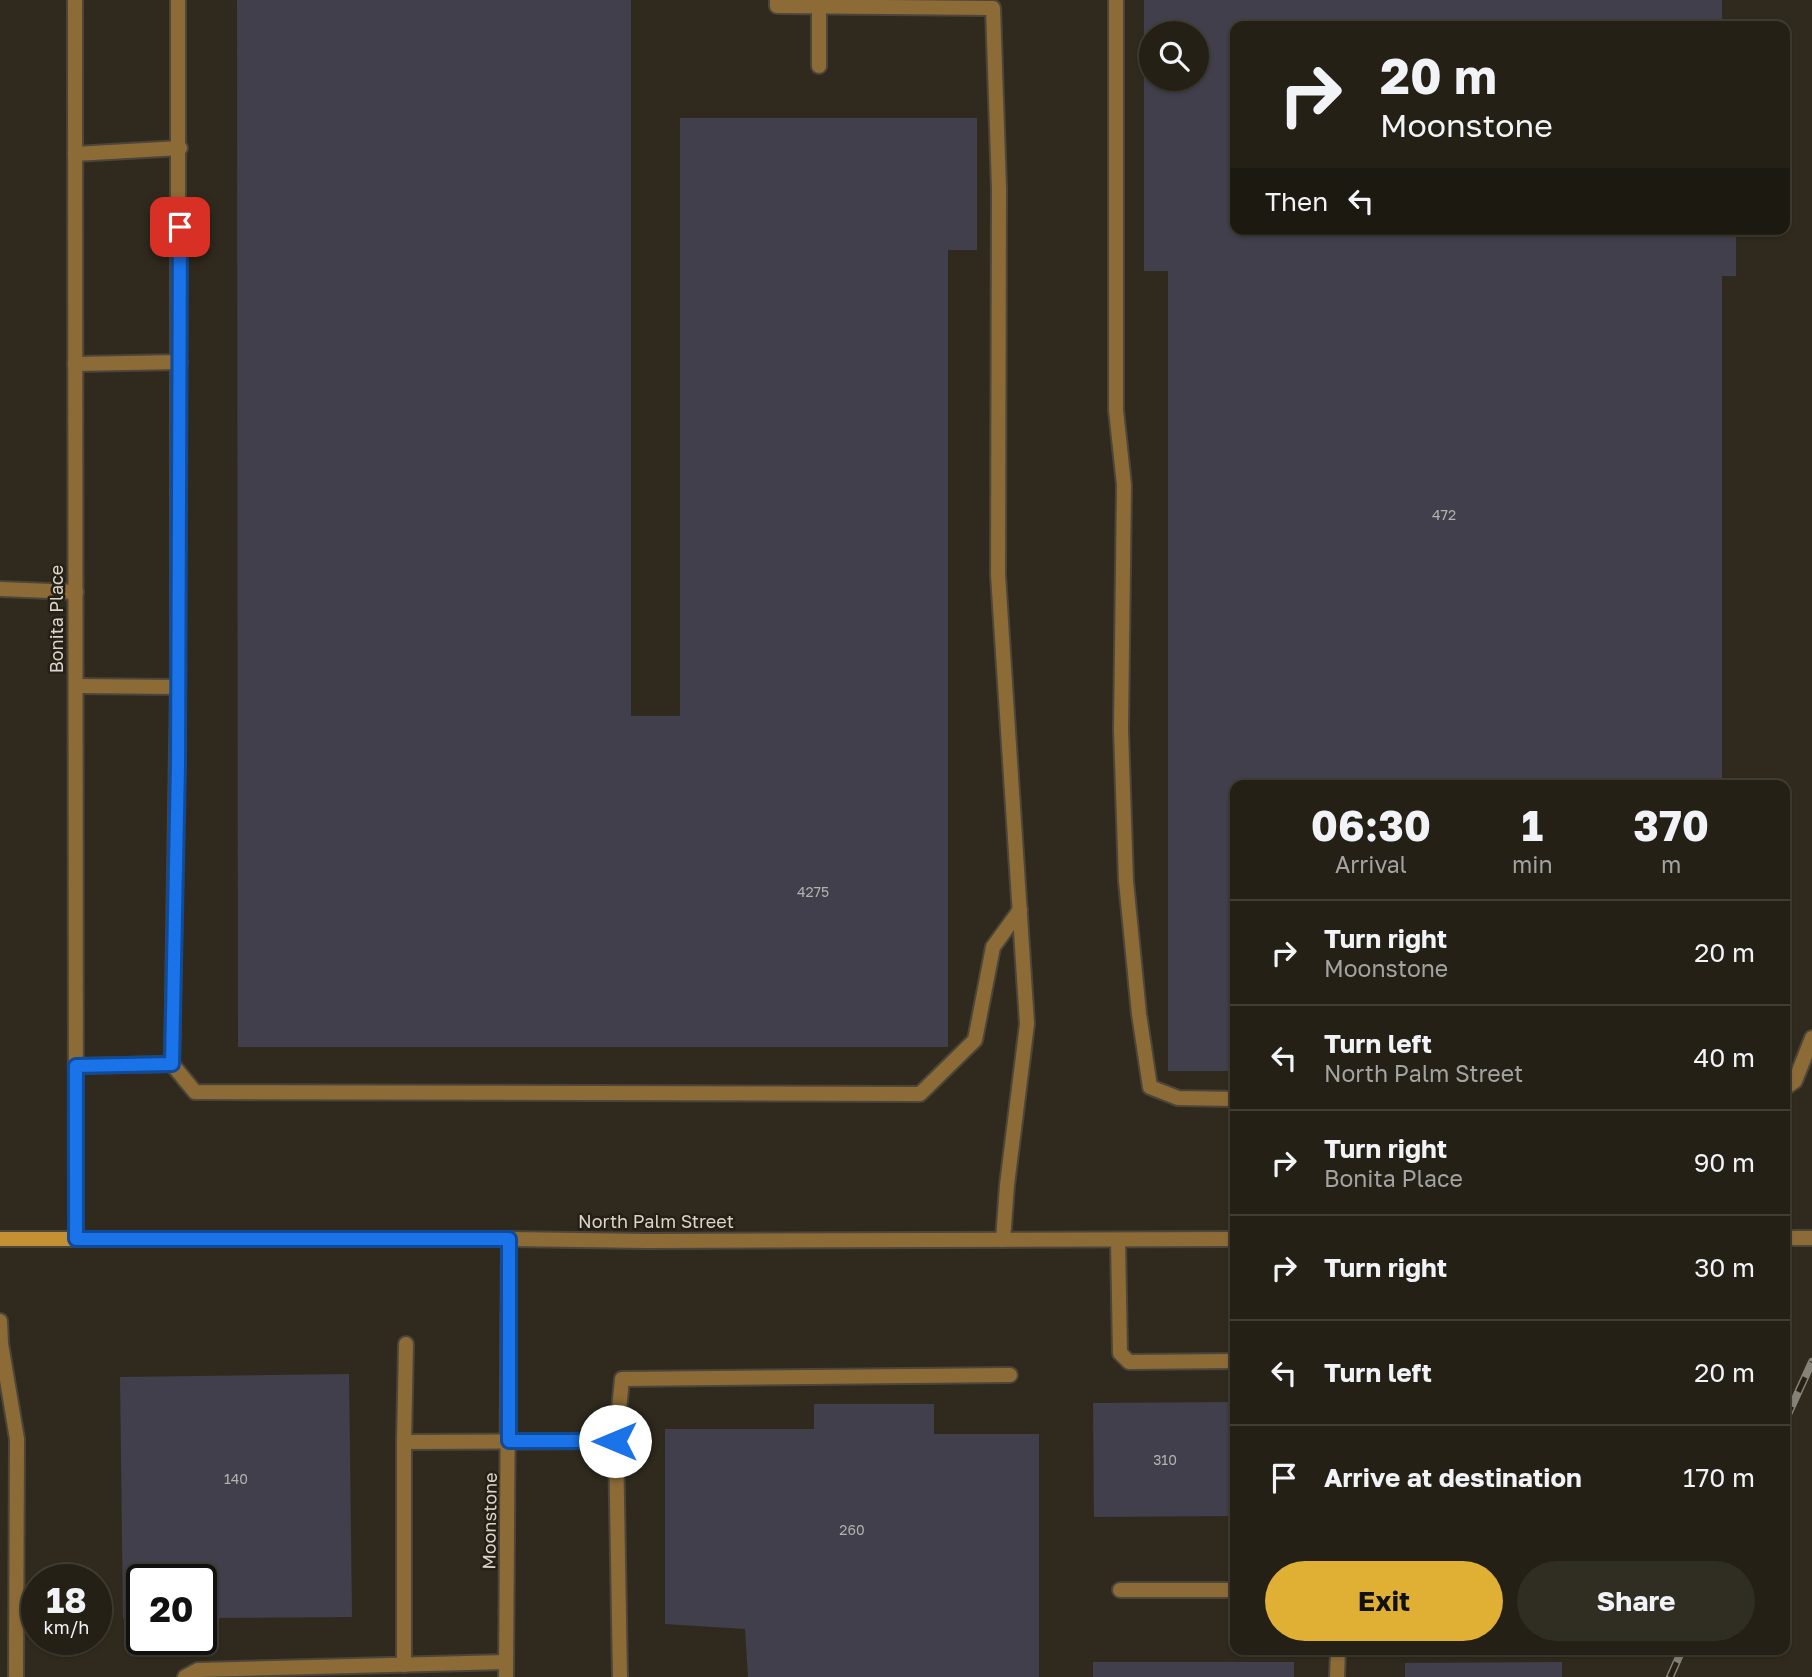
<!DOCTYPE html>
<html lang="en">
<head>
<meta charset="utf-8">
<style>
  body { margin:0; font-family:"Golos Text",sans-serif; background:#302d23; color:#f1f3f6; height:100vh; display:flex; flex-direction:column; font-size:26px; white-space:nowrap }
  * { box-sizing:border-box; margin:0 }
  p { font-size:23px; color:#a3a3a1 }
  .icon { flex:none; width:38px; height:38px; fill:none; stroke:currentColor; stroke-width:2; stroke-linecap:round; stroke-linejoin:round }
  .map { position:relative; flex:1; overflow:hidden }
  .details { position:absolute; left:1230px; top:780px; width:560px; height:875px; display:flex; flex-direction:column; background:#242016; border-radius:14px; box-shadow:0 2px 5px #0004,0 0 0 2px #413e35 }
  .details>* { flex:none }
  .guide { position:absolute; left:1230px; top:21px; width:560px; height:214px; border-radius:14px; box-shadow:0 2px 5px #0004,0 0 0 2px #413e35; background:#242016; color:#f1f3f6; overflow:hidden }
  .tools { position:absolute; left:1139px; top:21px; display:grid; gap:14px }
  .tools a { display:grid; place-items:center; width:70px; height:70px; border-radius:50%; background:#242016; box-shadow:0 2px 5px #0004,0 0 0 2px #413e35; font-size:35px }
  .speed { position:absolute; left:21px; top:1564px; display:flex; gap:14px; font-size:35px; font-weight:700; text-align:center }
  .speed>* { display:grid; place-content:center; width:91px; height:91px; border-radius:50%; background:#242016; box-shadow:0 2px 5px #0004,0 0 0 2px #413e35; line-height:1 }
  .speed small { font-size:18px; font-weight:400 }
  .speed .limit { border:4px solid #111; border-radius:10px; background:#fff; color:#111 }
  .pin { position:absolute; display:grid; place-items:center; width:60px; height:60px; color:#fff; margin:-30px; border-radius:14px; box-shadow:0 4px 10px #0006 }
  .me { position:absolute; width:77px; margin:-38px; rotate:270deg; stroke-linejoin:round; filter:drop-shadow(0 0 5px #0008) }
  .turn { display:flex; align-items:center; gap:24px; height:147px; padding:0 35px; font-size:32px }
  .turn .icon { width:91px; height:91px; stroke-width:2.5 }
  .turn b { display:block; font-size:49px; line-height:60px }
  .then { display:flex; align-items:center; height:66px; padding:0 35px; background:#0003; gap:14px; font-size:26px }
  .eta { display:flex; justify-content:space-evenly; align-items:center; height:119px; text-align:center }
  .eta b { font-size:42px; font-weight:700; line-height:49px }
  .button { display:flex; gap:14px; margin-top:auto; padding:14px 35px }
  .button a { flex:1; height:80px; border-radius:42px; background:#dfb034; color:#111; font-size:28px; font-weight:700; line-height:80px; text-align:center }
  .button a+a { background:#302d23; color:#f1f3f6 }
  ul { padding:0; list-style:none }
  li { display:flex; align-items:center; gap:21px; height:105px; padding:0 35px; border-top:2px solid #413e35 }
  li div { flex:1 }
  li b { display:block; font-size:26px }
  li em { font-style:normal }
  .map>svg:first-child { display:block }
</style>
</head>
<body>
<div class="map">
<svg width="1812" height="1677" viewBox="0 0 1812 1677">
  <rect width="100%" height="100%" fill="#302a1e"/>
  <g fill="#413f4c" fill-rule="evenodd">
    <path d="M237,0H631V716H680V118H977V250H948V1047H238Z"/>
    <path d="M1144,0H1722V26H1236V229H1736V276H1722V786H1236V1071H1168V271H1144ZM1152,33H1197V79H1152Z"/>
    <path d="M349,1374L352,1617L201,1618V1580H142V1619H123L120,1377Z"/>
    <path d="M1236,1402V1516L1094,1517L1093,1403Z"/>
    <path d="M814,1404H934V1434H1039V1677H748L745,1629L665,1624V1429H814Z"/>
    <rect x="1093" y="1662" width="201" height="15"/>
    <path d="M1562,1662V1677H1405V1663Z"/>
  </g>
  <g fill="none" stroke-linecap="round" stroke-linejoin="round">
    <g stroke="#4b453a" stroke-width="18">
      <g id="lane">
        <path d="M178,0V687L172,1064L195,1092L920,1094L975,1040L993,947L1020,910"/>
        <path d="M777,0V6L993,8L999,189L998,575L1027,1024L1007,1185L1003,1240"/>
        <path d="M1116,0V410L1124,485L1121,730L1126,881L1139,1014L1150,1087L1178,1098L1236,1099"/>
        <path d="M819,6V66"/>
        <path d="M75,154L180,148"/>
        <path d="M75,364L180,362"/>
        <path d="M0,589L76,592"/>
        <path d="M76,686L178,687"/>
        <path d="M76,1066L172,1064"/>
        <path d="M1785,1088L1795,1081L1812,1038"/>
        <path d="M1118,1240L1120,1353L1129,1362L1236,1361"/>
        <path d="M0,1321L1,1344L17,1439L16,1677"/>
        <path d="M616,1441L620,1677"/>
        <path d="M404,1442L406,1344"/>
        <path d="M1120,1590H1236"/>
        <path d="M404,1665V1442L616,1441L622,1379L1010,1375"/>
        <path d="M185,1677L198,1670L506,1662"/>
        <path d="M1337,1677L1338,1650"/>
      </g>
    </g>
    <g stroke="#4b453a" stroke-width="18">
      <g id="street">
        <path d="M75,0L76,1239H509L647,1241L1236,1239"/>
        <path d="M1785,1238H1812"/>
        <path d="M506,1677L509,1239"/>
      </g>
    </g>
    <g stroke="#4b453a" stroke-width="18">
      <path id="secondary" d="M0,1239H76"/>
    </g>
    <use href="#lane" stroke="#8d6b37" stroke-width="14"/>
    <use href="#street" stroke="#8d6b37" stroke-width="14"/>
    <use href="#secondary" stroke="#c58f34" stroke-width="14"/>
    <g stroke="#878278" stroke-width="8">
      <g id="rail">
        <path d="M1785,1421L1812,1362"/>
        <path d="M1670,1677L1682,1650"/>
      </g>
    </g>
    <use href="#rail" stroke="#262014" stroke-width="5" stroke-dasharray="16" stroke-linecap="butt"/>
  </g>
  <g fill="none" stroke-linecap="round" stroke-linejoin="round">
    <g stroke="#114b97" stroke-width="18">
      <path id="route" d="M180,227L178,765L172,1064L76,1066V1239H509V1441H615"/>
    </g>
    <use href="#route" stroke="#1a73e8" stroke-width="12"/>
  </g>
  <g text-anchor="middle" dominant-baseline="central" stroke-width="5" stroke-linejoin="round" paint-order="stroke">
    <g font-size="14" fill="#b3b0ae">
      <text x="1444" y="514">472</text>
      <text x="813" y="891">4275</text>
      <text x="1165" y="1459">310</text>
      <text x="236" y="1478">140</text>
      <text x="852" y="1529">260</text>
    </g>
    <g font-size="18" fill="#d9d5ce" stroke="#262014">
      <text transform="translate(56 619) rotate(-90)">Bonita Place</text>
      <text x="656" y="1221">North Palm Street</text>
      <text transform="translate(489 1521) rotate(-89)">Moonstone</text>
    </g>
  </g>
</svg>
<div class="tools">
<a><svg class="icon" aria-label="search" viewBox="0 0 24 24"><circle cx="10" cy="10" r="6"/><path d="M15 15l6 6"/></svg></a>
</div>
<div class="speed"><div>18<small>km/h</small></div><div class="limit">20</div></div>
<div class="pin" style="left:180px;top:227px;background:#d93025"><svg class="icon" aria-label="arrive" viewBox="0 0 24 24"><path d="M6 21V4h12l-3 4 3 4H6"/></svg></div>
<svg class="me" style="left:615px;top:1441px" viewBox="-20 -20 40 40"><circle r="19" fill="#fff"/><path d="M0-13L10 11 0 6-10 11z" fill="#1a73e8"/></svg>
<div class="guide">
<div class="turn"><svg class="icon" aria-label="right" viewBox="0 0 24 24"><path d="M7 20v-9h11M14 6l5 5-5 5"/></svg><div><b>20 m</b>Moonstone</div></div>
<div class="then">Then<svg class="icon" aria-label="left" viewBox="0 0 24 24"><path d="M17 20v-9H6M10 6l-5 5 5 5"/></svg></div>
</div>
<section class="details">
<div class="eta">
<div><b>06:30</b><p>Arrival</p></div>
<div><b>1</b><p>min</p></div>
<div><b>370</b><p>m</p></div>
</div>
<ul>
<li><svg class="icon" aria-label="right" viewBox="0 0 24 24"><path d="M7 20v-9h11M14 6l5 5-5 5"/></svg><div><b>Turn right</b><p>Moonstone</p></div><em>20 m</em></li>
<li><svg class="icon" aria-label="left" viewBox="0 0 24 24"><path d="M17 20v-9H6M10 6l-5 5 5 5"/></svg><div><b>Turn left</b><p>North Palm Street</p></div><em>40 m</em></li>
<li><svg class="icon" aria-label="right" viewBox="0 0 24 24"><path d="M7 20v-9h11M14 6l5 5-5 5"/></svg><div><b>Turn right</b><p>Bonita Place</p></div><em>90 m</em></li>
<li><svg class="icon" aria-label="right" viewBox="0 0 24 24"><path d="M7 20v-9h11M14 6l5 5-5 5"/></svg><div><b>Turn right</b></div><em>30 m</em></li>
<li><svg class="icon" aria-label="left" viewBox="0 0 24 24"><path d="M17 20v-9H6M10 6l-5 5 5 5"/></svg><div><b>Turn left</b></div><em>20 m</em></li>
<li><svg class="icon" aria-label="arrive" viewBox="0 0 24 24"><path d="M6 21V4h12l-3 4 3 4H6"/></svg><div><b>Arrive at destination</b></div><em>170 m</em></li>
</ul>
<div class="button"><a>Exit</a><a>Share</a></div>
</section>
</div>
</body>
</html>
